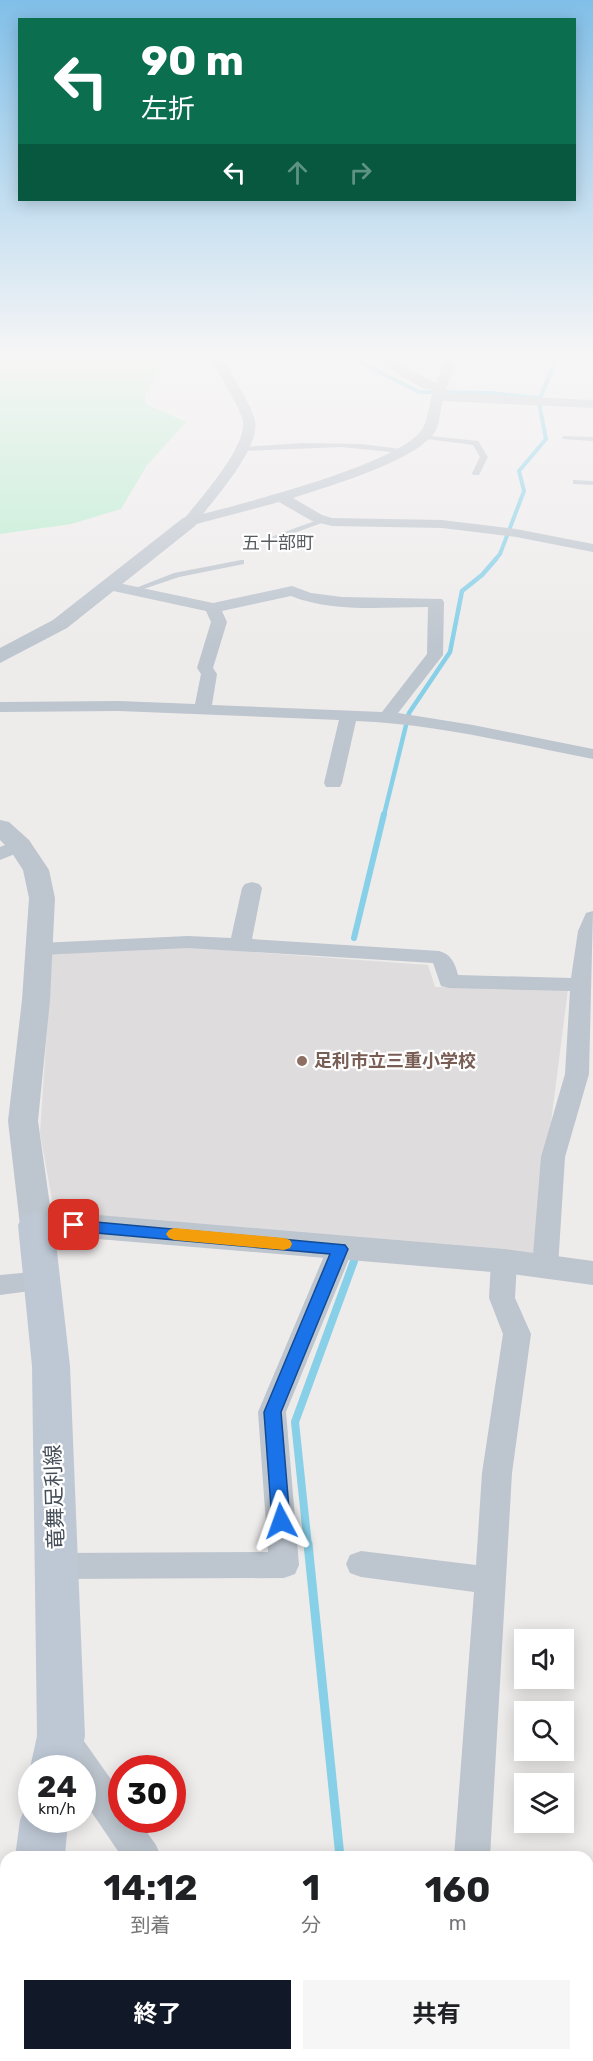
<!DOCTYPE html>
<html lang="ja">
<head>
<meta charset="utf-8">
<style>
  body { margin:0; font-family:Rubik,"Noto Sans JP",sans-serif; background:#f6f6f6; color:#202124; height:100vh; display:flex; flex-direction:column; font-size:22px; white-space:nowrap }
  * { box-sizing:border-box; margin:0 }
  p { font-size:20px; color:#757577 }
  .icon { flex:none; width:33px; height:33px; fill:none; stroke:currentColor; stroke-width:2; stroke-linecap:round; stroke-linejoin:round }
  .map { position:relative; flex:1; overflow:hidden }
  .side { position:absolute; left:0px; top:1851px; width:594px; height:210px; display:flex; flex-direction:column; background:#fff; border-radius:18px 18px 0 0; box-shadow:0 3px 15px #0003 }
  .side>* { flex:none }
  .banner { position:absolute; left:18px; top:18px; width:558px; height:183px; border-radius:0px; box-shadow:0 3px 15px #0003; background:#0b6e4f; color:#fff; overflow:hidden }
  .fabs { position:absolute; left:514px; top:1629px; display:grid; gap:12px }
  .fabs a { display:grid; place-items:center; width:60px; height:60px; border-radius:0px; background:#fff; box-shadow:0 3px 15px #0003; font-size:30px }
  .speed { position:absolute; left:18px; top:1755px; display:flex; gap:12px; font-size:30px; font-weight:700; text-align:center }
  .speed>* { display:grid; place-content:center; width:78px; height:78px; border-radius:50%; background:#fff; box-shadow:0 3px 15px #0003; line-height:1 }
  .speed small { font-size:15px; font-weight:400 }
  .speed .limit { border:9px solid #d22; background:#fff; color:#111 }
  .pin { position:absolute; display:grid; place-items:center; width:51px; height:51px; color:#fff; margin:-26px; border-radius:12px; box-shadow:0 3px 9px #0006 }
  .me { position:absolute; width:66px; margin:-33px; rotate:356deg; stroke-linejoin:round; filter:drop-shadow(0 0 4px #0008) }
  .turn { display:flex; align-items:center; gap:21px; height:126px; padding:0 24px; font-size:27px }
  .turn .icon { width:78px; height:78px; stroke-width:2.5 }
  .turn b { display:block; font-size:42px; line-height:51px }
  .lanes { display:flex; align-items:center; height:57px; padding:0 24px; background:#0003; justify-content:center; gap:30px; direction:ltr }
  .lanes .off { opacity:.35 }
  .eta { display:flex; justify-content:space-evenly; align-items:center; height:102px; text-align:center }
  .eta b { font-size:36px; font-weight:700; line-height:42px }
  .button { display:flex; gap:12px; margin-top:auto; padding:12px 24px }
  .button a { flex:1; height:69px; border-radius:0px; background:#111827; color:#fff; font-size:24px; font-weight:700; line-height:69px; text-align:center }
  .button a+a { background:#f6f6f6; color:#202124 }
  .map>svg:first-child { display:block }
</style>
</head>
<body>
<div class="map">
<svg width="593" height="2061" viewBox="0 0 593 2061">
  <rect width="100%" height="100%" fill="#eeebeb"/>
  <path fill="#dfdcdd" d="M183,947L428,965L435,987L568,989L534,1256L79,1219L54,1211L40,1133L52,954Z"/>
  <path fill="#b9eccf" d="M0,359H165L145,396L146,404L186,422L147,465L121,509L71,524L0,534Z"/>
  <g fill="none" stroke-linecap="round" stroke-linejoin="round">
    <g stroke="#87d0e8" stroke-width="4">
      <path d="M354,359L419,392L492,393L538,398L546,439L519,471L524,491L500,554L494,561"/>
      <path d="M538,398L541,396L556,359"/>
    </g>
    <path stroke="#87d0e8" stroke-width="4.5" d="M384,815L409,713L450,652L462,591L482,575L496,559"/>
    <path stroke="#87d0e8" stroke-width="6" d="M354,938L384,814"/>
    <path stroke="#87d0e8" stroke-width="8" d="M308,1546L295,1422L354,1261"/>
    <g stroke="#87d0e8" stroke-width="9">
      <path d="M308,1544L340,1857"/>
      <path d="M360,2055L361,2061"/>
    </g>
    <g fill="#bdc5ce" fill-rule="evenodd">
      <path d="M421,435L478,441L488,457L479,475H473L472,473L480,457L473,445L419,438L417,437Z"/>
      <path d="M564,436L593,437V441L562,439V437Z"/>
      <path d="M302,443L361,444L401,449L405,451L401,453L341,447L242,451L238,449L242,447Z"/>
      <path d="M573,480L593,481V485L576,484H573Z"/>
      <path d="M323,518L330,520L275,540L268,538Z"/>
      <path d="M241,560H244V564L179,577L132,593L128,591L174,573Z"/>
    </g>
    <g fill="#bdc5ce" fill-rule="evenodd">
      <path d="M211,359H223C231,374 253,407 255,421C260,447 218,495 203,514C243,503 409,462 424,426C428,416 430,402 433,390L422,388L374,359H388L436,383L445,359H457L445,393L593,400V408L443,401C440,409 440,420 437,428C423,460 325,487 293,498L322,515L332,518L442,520L516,529L593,544V552L516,537L442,528L332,526L312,521L279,502L189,526L184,525L182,522L184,519C200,499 247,447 243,421C240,407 219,374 211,359Z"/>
      <path d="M109,581L213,603L292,586L311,593L342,597L442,599L444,602L443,655L398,713L473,725L593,749V759C515,744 436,724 356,721L342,783L340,787H326L324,783L339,720L119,711L0,712V702L119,701L195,704L201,674L197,668L211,622L206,611L104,589L101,586L104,583ZM291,596C334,613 382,607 428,607L427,654L382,712L212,705L217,674L213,668L227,622L222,611Z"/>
      <path d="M20,839L27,841L30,845L27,849L0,860V847Z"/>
      <path d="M252,882L259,884L262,888L252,939L439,951C451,954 455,963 458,975L571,978L578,931L586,913L593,911L589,1074L565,1157L558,1267L554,1274L545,1277L536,1274L532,1267L541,1157L565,1074L570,991L449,988L441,986L433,963L188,948L40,955L32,954L29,949L32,944L40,943L188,936L231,938L242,888L245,884Z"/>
      <path d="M340,1240L349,1242L353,1249L286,1412L299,1565L295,1574L284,1578L56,1579L45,1575L41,1566L45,1557L56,1553L268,1552L258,1412L327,1249L331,1242Z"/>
      <path d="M504,1251L513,1254L517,1261L515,1298L531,1334L512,1473L490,1857H454L474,1592L361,1577L350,1573L346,1564L350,1555L361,1551L476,1565L482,1473L503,1334L489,1298L491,1261L495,1254Z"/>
      <path d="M44,1271L53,1274L57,1281L53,1288L0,1295V1275Z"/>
      <path d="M62,1722L74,1727L122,1795V1820H138L156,1845L161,1857H122L82,1798V1768H63L45,1738L50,1727Z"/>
      <path d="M0,1977L6,1978V2016L0,2015Z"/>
      <path d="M255,2055H294L296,2061H257Z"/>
      <path d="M441,2055H479L478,2061H440Z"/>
    </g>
    <g fill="#bdc5ce" fill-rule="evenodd">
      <path d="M189,516L195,518L198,522L195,526L67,628L0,663V648L53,620L183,518Z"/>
      <path d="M0,820L9,822L29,840L49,870L55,898L50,1000L38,1121L51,1213H74L504,1249L593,1261V1285L504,1273L74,1237H36L25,1233L20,1225L8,1121L22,1000L29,898L23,870L10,850L0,840Z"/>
    </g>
    <g fill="#bec8d5" fill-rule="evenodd">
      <path d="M36,1212L49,1216L54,1225L70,1366L85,1736L78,1768H32V1771L30,1768L37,1736L32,1366L18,1225L23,1216Z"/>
      <path d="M32,1801V1820H68L65,1857H15L20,1820L27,1803Z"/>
      <path d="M6,2032V2055H42L41,2061H0V2034Z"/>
    </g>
  </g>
  <linearGradient id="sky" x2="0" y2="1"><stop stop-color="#81bfe8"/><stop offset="0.55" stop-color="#f7f6f6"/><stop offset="1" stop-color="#f7f6f6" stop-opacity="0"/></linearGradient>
  <rect width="593" height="647" fill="url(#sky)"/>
  <path fill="#1a73e8" stroke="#114b97" stroke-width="1.5" d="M74,1220L345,1245L348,1249L281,1412L290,1521L287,1526L281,1529L274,1526L272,1521L264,1412L330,1254L74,1231L69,1229L66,1225L69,1221Z"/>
  <path fill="#f59e0b" d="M174,1228L284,1238L290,1240L292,1244L290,1248L284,1250L174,1240L169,1238L166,1234L169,1230Z"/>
  <circle fill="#8d6e63" stroke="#fff" stroke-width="2" cx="302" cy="1061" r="6"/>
  <g text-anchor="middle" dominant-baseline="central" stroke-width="4.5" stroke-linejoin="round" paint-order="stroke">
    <g font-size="18" fill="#585c60" stroke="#fff">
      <text x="278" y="543">五十部町</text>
    </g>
    <g font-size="18" font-weight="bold" fill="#785e54" stroke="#fff" text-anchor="start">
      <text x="314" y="1061">足利市立三重小学校</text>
    </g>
    <g font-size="21" fill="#454e58" stroke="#fff">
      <text transform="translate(54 1497) rotate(-92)">竜舞足利線</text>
    </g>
  </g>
</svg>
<div class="fabs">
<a><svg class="icon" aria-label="sound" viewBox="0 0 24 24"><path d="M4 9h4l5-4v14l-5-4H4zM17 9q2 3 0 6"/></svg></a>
<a><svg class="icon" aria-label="search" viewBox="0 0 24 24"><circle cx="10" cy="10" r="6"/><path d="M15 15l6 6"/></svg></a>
<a><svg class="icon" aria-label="layers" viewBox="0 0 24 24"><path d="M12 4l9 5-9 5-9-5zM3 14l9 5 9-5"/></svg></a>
</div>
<div class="speed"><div>24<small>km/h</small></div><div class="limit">30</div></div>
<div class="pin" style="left:74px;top:1225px;background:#d93025"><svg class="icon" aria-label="arrive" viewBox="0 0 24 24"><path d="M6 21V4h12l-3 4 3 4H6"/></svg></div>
<svg class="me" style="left:281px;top:1521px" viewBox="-20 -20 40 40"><path d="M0-17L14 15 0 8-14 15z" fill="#1a73e8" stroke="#fff" stroke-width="4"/></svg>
<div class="banner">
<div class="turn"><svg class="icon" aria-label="left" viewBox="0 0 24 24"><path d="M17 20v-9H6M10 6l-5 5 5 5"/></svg><div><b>90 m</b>左折</div></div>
<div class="lanes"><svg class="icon" aria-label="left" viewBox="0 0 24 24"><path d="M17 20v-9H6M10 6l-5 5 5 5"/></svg><svg class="icon off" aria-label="ahead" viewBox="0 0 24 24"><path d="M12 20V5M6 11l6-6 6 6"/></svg><svg class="icon off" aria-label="right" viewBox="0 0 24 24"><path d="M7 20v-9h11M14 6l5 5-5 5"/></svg></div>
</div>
<section class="side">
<div class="eta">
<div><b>14:12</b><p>到着</p></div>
<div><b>1</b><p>分</p></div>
<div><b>160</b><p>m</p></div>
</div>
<div class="button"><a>終了</a><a>共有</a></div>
</section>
</div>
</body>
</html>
